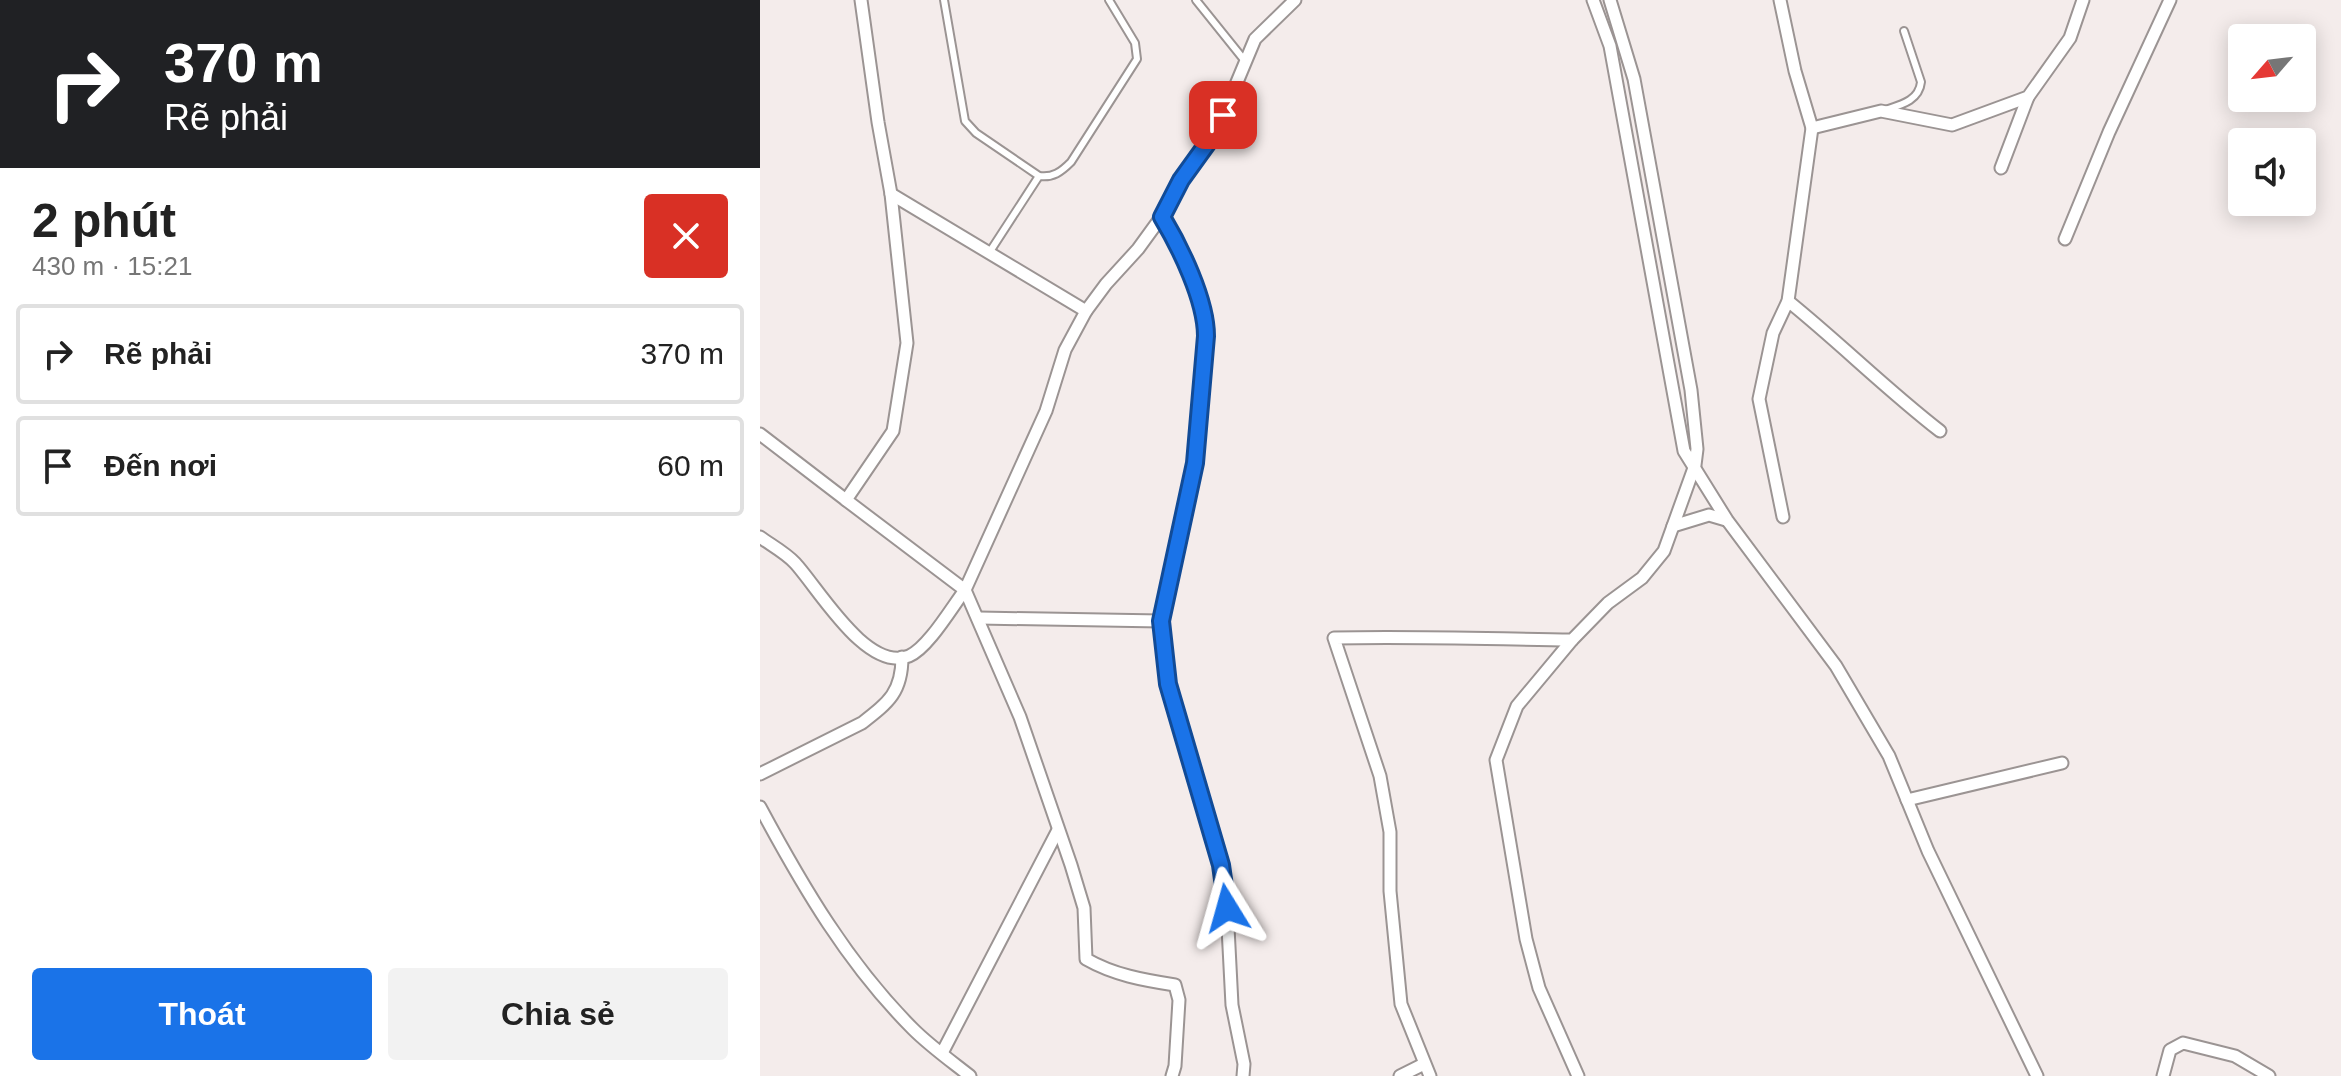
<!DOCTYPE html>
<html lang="vi">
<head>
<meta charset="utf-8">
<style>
  body { margin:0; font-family:Arial,sans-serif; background:#f2f2f2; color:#222; height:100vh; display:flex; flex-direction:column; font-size:30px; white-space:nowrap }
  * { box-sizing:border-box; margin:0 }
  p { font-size:26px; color:#767676 }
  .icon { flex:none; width:44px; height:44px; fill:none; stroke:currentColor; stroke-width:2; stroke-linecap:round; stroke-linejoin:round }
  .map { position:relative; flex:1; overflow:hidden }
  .drawer { display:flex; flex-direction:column; background:#fff; width:760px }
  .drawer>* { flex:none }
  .hud { background:#202124; color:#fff; overflow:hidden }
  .needle { width:52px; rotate:242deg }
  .tools { position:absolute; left:1468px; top:24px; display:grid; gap:16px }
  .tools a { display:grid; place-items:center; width:88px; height:88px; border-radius:8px; background:#fff; box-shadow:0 4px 20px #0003; font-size:40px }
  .pin { position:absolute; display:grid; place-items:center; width:68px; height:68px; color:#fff; margin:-34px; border-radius:16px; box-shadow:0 4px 12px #0006 }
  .me { position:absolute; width:88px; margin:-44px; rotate:352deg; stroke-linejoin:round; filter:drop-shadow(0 0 6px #0008) }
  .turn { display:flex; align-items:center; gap:28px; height:168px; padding:0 32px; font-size:36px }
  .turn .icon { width:104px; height:104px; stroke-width:2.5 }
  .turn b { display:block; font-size:56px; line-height:68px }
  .round { display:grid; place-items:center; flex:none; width:84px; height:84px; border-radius:8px; background:#f2f2f2 }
  .head { display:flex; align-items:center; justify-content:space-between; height:136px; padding:0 32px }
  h1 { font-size:48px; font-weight:700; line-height:60px }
  .cta { display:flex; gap:16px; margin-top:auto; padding:16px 32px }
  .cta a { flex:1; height:92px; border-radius:8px; background:#1a73e8; color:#fff; font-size:32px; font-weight:700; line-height:92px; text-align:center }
  .cta a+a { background:#f2f2f2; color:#222 }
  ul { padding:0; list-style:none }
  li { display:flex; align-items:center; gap:24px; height:100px; margin:0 16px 12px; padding:0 16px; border:4px solid #e0e0e0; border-radius:8px }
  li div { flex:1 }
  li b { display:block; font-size:30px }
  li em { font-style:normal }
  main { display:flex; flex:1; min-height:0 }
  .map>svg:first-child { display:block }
</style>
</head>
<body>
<main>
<section class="drawer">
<div class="hud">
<div class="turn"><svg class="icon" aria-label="right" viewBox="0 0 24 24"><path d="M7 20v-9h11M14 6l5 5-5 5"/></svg><div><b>370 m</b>Rẽ phải</div></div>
</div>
<div class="head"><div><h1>2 phút</h1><p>430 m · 15:21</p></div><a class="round" style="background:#d93025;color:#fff"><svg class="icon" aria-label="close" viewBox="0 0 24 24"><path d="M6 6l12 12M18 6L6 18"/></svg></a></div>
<ul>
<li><svg class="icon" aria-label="right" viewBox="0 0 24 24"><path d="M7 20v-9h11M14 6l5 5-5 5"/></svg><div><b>Rẽ phải</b></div><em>370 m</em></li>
<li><svg class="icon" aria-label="arrive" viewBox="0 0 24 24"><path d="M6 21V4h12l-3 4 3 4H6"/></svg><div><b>Đến nơi</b></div><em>60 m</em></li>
</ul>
<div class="cta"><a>Thoát</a><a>Chia sẻ</a></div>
</section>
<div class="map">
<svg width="1581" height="1076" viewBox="0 0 1581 1076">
  <rect width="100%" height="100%" fill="#f4eceb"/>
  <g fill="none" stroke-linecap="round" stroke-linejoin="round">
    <g stroke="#9b9493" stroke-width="10">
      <g id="service">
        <path d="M184,0L205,121L216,133L279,176C293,178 301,172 311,162L377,59L375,43L349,0"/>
        <path d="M436,0L485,61"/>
        <path d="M1125,110C1140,105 1159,101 1161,82L1144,31"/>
        <path d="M229,253L279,176"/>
      </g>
    </g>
    <g stroke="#9b9493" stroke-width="15">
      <g id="minor">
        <path d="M833,0L850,46L924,451L967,520L1076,666L1129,756L1168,851L1277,1076"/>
        <path d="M1020,0L1035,71L1052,128L1028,301L1013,333L999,399L1023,517"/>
        <path d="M1052,128L1121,111L1192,125L1268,97L1310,38L1323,0"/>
        <path d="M1241,168L1268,97"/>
        <path d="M131,194L326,311L305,350L286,411L205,590L260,717L311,865L324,908L326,959C354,975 383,980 415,985L419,1000L415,1066L412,1076"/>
        <path d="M402,217L421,254L446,317L435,463L401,621L408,684L461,865L467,908L472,1005L484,1064L483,1076"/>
        <path d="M1305,239L1349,132L1410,0"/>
        <path d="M1028,301C1080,343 1127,390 1180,431"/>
        <path d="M326,311L346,284L378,249L410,205L421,180L457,130L495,39L535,0"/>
        <path d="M0,434L86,500"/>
        <path d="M913,526L949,515L966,520"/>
        <path d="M0,537C11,545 26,553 35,563C59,589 107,673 149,656C168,648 192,607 205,590L86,500L133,431L147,343L131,194L118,122L101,0"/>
        <path d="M219,618L401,621"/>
        <path d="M812,640L757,706L736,760L766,939L779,988L818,1076"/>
        <path d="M0,774L102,723C129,702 142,692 142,657"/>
        <path d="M1147,800L1302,763"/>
        <path d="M0,807C43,887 88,964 153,1029C170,1046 191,1061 210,1076"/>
        <path d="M182,1053L298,830"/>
        <path d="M640,1076L664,1064"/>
        <path d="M670,1076L641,1004L630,891V832L620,776L574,638C653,636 732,639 812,640L848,603L882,578L904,551L935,465L937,449L931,390L874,79L850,0"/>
        <path d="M1403,1076L1410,1050L1423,1043L1475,1056L1509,1076"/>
      </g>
    </g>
    <use href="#service" stroke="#fff" stroke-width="6"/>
    <use href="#minor" stroke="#fff" stroke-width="11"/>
  </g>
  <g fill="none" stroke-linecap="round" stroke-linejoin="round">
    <g stroke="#114b97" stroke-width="20">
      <path id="route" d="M463,115L457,130L421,180L402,217C420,247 446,300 446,336L435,463L401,621L408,684L461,865L467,908"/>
    </g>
    <use href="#route" stroke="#1a73e8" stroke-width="14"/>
  </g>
</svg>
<div class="tools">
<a><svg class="needle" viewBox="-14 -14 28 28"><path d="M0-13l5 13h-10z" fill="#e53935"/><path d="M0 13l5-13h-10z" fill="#767676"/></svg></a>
<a><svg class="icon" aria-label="sound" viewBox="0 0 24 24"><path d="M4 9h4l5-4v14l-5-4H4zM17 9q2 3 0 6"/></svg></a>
</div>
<div class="pin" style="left:463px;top:115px;background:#d93025"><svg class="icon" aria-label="arrive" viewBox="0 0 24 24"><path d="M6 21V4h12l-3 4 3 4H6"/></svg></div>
<svg class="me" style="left:467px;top:908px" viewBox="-20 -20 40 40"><path d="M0-17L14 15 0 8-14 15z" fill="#1a73e8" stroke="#fff" stroke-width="4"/></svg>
</div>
</main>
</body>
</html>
